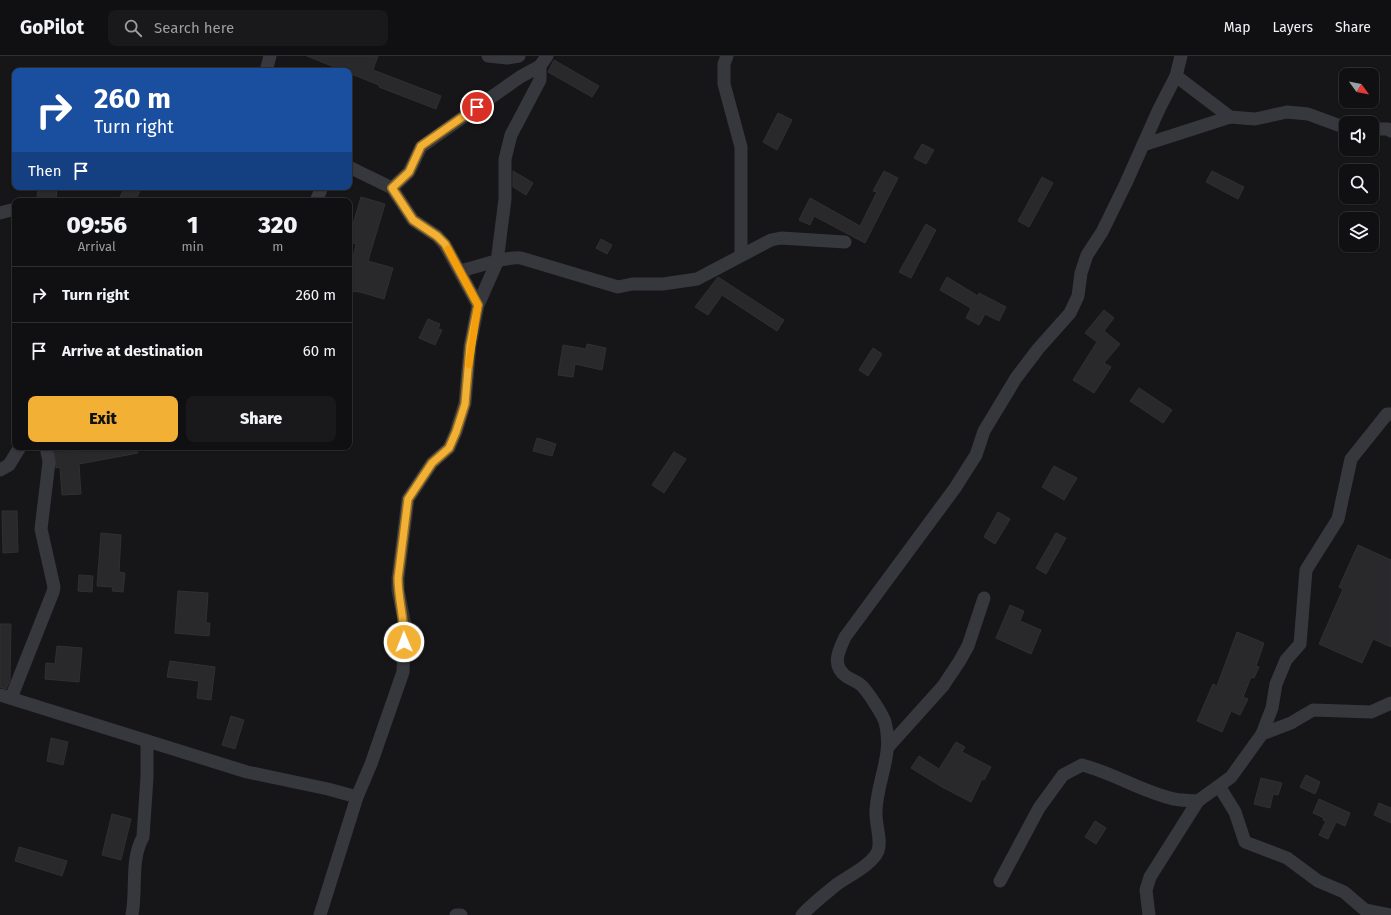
<!DOCTYPE html>
<html lang="en">
<head>
<meta charset="utf-8">
<style>
  body { margin:0; font-family:"Fira Sans",sans-serif; background:#19191b; color:#f1f3f6; height:100vh; display:flex; flex-direction:column; font-size:15px; white-space:nowrap }
  * { box-sizing:border-box; margin:0 }
  p { font-size:13px; color:#9c9d9f }
  .icon { flex:none; width:22px; height:22px; fill:none; stroke:currentColor; stroke-width:2; stroke-linecap:round; stroke-linejoin:round }
  .map { position:relative; flex:1; overflow:hidden }
  .drawer { position:absolute; left:12px; top:142px; width:340px; height:252px; display:flex; flex-direction:column; background:#101012; border-radius:8px; box-shadow:0 1px 3px #0004,0 0 0 1px #303032 }
  .drawer>* { flex:none }
  .banner { position:absolute; left:12px; top:12px; width:340px; height:122px; border-radius:8px; box-shadow:0 1px 3px #0004,0 0 0 1px #303032; background:#1a4fa0; color:#fff; overflow:hidden }
  .needle { width:26px; rotate:123deg }
  .controls { position:absolute; left:1339px; top:12px; display:grid; gap:8px }
  .controls a { display:grid; place-items:center; width:40px; height:40px; border-radius:8px; background:#101012; box-shadow:0 1px 3px #0004,0 0 0 1px #303032; font-size:20px }
  .pin { position:absolute; display:grid; place-items:center; width:34px; height:34px; color:#fff; margin:-17px; border:2px solid #fff; border-radius:50%; box-shadow:0 1px 4px #0007 }
  .me { position:absolute; width:44px; margin:-22px; rotate:359deg; stroke-linejoin:round; filter:drop-shadow(0 0 3px #0008) }
  .turn { display:flex; align-items:center; gap:14px; height:84px; padding:0 16px; font-size:18px }
  .turn .icon { width:52px; height:52px; stroke-width:2.5 }
  .turn b { display:block; font-size:28px; line-height:34px }
  .then { display:flex; align-items:center; height:38px; padding:0 16px; background:#0003; gap:8px; font-size:15px }
  .eta { display:flex; justify-content:space-evenly; align-items:center; height:68px; text-align:center }
  .eta b { font-size:24px; font-weight:800; line-height:28px }
  .primary-button { display:flex; gap:8px; margin-top:auto; padding:8px 16px }
  .primary-button a { flex:1; height:46px; border-radius:8px; background:#f2b134; color:#111; font-size:16px; font-weight:800; line-height:46px; text-align:center }
  .primary-button a+a { background:#19191b; color:#f1f3f6 }
  ul { padding:0; list-style:none }
  li { display:flex; align-items:center; gap:12px; height:56px; padding:0 16px; border-top:1px solid #303032 }
  li div { flex:1 }
  li b { display:block; font-size:15px }
  li em { font-style:normal }
  header { display:flex; align-items:center; gap:24px; box-sizing:border-box; height:56px; padding:0 20px; background:#101012; border-bottom:1px solid #303032 }
  header strong { font-size:19px }
  nav { display:flex; gap:22px; margin-inline-start:auto; font-size:14px }
  .search { width:280px; height:36px; background:#19191b; display:flex; align-items:center; gap:10px; box-sizing:border-box; padding:0 14px; border-radius:8px; color:#9c9d9f; font-size:15px }
  .map>svg:first-child { display:block }
</style>
</head>
<body>
<header>
<strong>GoPilot</strong>
<div class="search"><svg class="icon" aria-label="search" viewBox="0 0 24 24"><circle cx="10" cy="10" r="6"/><path d="M15 15l6 6"/></svg>Search here</div>
<nav><a>Map</a><a>Layers</a><a>Share</a></nav>
</header>
<div class="map">
<svg width="1391" height="859" viewBox="0 0 1391 859">
  <rect width="100%" height="100%" fill="#161618"/>
  <g fill="#29292c" stroke="#303034">
    <path d="M307,0H378L373,14L441,40L436,53L379,31V29L349,17V15H344Z"/>
    <path d="M554,4L599,30L592,41L548,16Z"/>
    <path d="M778,57L792,64L777,94L763,86Z"/>
    <path d="M922,88L934,94L926,108L914,102Z"/>
    <path d="M513,115L533,127L526,139L513,131Z"/>
    <path d="M884,115L898,122L865,187L814,160L810,169L799,164L810,142L860,170L877,136L873,135Z"/>
    <path d="M1212,115L1244,131L1238,143L1206,126Z"/>
    <path d="M1042,121L1053,127L1029,171L1018,165Z"/>
    <path d="M38,131H57L56,144L37,142Z"/>
    <path d="M125,131H142L135,145H118Z"/>
    <path d="M361,141L385,148L368,205L393,212L384,243L360,236L349,235V222L356,188L349,186V182Z"/>
    <path d="M926,168L936,174L911,222L899,216Z"/>
    <path d="M601,183L612,189L607,198L596,192Z"/>
    <path d="M718,221L784,264L777,275L722,239L708,259L695,251Z"/>
    <path d="M947,221L978,240L979,237L1006,251L999,265L985,258L979,269L966,262L971,252L940,234Z"/>
    <path d="M1104,254L1114,262L1104,275L1120,288L1104,307L1111,311L1094,337L1073,324L1097,286L1085,277Z"/>
    <path d="M428,263L440,268L438,273L442,274L435,289L419,282Z"/>
    <path d="M587,288L606,292L602,314L575,308L573,321L558,319L563,289L586,293Z"/>
    <path d="M873,292L882,298L868,320L859,314Z"/>
    <path d="M1139,332L1172,354L1163,367L1130,345Z"/>
    <path d="M537,382L556,388L552,400L533,395Z"/>
    <path d="M54,391H67L68,396L99,391H137L138,397L79,408L81,438L62,439L60,411L56,412Z"/>
    <path d="M674,396L686,403L664,437L652,429Z"/>
    <path d="M1054,410L1077,422L1064,444L1042,431Z"/>
    <path d="M2,455H17L18,496L3,497Z"/>
    <path d="M998,456L1010,463L995,488L984,481Z"/>
    <path d="M101,477L121,479L119,516L125,517L123,536L112,535L113,531L97,530Z"/>
    <path d="M1056,477L1066,482L1046,518L1036,512Z"/>
    <path d="M1358,489L1391,504V591L1373,583L1362,607L1319,588L1343,533L1339,531Z"/>
    <path d="M79,519L93,520L92,536L78,535Z"/>
    <path d="M178,535L208,537L206,567H210L209,580L175,577Z"/>
    <path d="M1010,549L1024,555L1020,565L1041,574L1031,598L996,582Z"/>
    <path d="M0,568H11L10,624L6,633L0,631Z"/>
    <path d="M1237,576L1264,587L1256,610L1259,611L1254,622L1251,621L1243,641L1248,643L1240,659L1231,655L1222,676L1197,665L1213,628L1217,630Z"/>
    <path d="M57,590L82,592L79,626L45,623L46,607L55,608Z"/>
    <path d="M170,605L215,611L211,644L197,642L199,625L167,621Z"/>
    <path d="M231,660L244,664L235,693L222,689Z"/>
    <path d="M51,682L68,686L63,709L47,705Z"/>
    <path d="M956,686L965,691L962,696L991,711L984,724L982,723L971,746L942,731L911,712L919,700L939,713Z"/>
    <path d="M1306,719L1320,726L1315,738L1300,731Z"/>
    <path d="M1261,722L1282,727L1278,739L1273,738L1270,752L1254,748Z"/>
    <path d="M1319,743L1350,757L1345,770L1336,766L1328,783L1319,779L1326,765L1323,764L1324,762L1313,757Z"/>
    <path d="M1379,747L1391,752V767L1374,759Z"/>
    <path d="M112,758L131,763L121,804L102,799Z"/>
    <path d="M1095,765L1106,772L1096,788L1085,781Z"/>
    <path d="M19,791L67,805L62,820L15,805Z"/>
  </g>
  <g fill="none" stroke-linecap="round" stroke-linejoin="round">
    <g stroke="#37383d" stroke-width="13">
      <path d="M488,0L507,2L519,0"/>
      <path d="M727,0L724,8V28L741,91V199"/>
      <path d="M266,15L270,0"/>
      <path d="M1176,20L1230,61"/>
      <path d="M1372,73H1388L1391,75"/>
      <path d="M1143,89L1230,61L1255,63L1287,56L1308,58L1346,72"/>
      <path d="M349,111L392,132L413,164L437,180L445,189L478,249"/>
      <path d="M392,132L409,116L421,91L520,21L540,10"/>
      <path d="M316,145L322,131"/>
      <path d="M0,157L15,153"/>
      <path d="M460,215C477,211 506,200 521,202L618,231L632,228H663L697,223L771,184L781,182L845,186"/>
      <path d="M0,414L9,409L20,391"/>
      <path d="M0,639L247,716L328,733L357,741"/>
      <path d="M11,642L53,536L54,531L41,473L49,406L46,391"/>
      <path d="M1262,678L1291,667L1313,654L1371,656L1391,647"/>
      <path d="M889,690L943,630L959,606L968,590L984,542"/>
      <path d="M1219,730L1235,756L1245,786L1287,802L1318,825L1344,836L1365,854L1391,859"/>
      <path d="M1000,825L1039,752L1063,719L1082,709C1113,717 1139,734 1170,742C1179,745 1189,744 1198,745"/>
      <path d="M132,859C137,833 130,804 143,781L147,721V685"/>
      <path d="M320,859L357,741L371,708L403,616L405,570L398,534V522L408,443L432,407L449,392L456,376L465,347L470,290L478,249L497,206L505,143V103L511,79L540,24V10L547,0"/>
      <path d="M456,859H461"/>
      <path d="M802,859C812,848 824,839 836,829C848,820 872,809 878,795C882,783 875,768 876,755C877,724 894,698 885,666C883,659 868,636 862,630C858,626 852,624 847,621C831,610 838,596 845,581L955,432L976,399L984,375L1016,322L1038,293L1070,257L1078,240L1081,217L1087,199L1102,176L1126,127L1159,53L1176,20L1181,0"/>
      <path d="M1149,859L1146,834L1150,821L1198,745L1231,721L1262,678L1272,652L1276,628L1286,604L1300,588L1306,514L1338,463L1351,403L1387,358H1391"/>
    </g>
  </g>
  <g fill="none" stroke-linecap="round" stroke-linejoin="round">
    <g stroke="#9d7322" stroke-width="10">
      <path id="route" d="M404,586C405,564 398,544 398,522L408,443L432,407L449,392L456,376L465,348L470,290L478,249L445,188L437,180L413,164L392,132L409,116L421,90L477,51"/>
    </g>
    <use href="#route" stroke="#f2b134" stroke-width="7"/>
    <path stroke="#f59e0b" stroke-width="7" d="M448,193L478,249L469,309"/>
  </g>
</svg>
<div class="controls">
<a><svg class="needle" viewBox="-14 -14 28 28"><path d="M0-13l5 13h-10z" fill="#e53935"/><path d="M0 13l5-13h-10z" fill="#9c9d9f"/></svg></a>
<a><svg class="icon" aria-label="sound" viewBox="0 0 24 24"><path d="M4 9h4l5-4v14l-5-4H4zM17 9q2 3 0 6"/></svg></a>
<a><svg class="icon" aria-label="search" viewBox="0 0 24 24"><circle cx="10" cy="10" r="6"/><path d="M15 15l6 6"/></svg></a>
<a><svg class="icon" aria-label="layers" viewBox="0 0 24 24"><path d="M12 4l9 5-9 5-9-5zM3 14l9 5 9-5"/></svg></a>
</div>
<div class="pin" style="left:477px;top:51px;background:#d93025"><svg class="icon" aria-label="arrive" viewBox="0 0 24 24"><path d="M6 21V4h12l-3 4 3 4H6"/></svg></div>
<svg class="me" style="left:404px;top:586px" viewBox="-20 -20 40 40"><circle r="17" fill="#f2b134" stroke="#fff" stroke-width="3"/><path d="M0-11L8 9 0 5-8 9z" fill="#fff"/></svg>
<div class="banner">
<div class="turn"><svg class="icon" aria-label="right" viewBox="0 0 24 24"><path d="M7 20v-9h11M14 6l5 5-5 5"/></svg><div><b>260 m</b>Turn right</div></div>
<div class="then">Then<svg class="icon" aria-label="arrive" viewBox="0 0 24 24"><path d="M6 21V4h12l-3 4 3 4H6"/></svg></div>
</div>
<section class="drawer">
<div class="eta">
<div><b>09:56</b><p>Arrival</p></div>
<div><b>1</b><p>min</p></div>
<div><b>320</b><p>m</p></div>
</div>
<ul>
<li><svg class="icon" aria-label="right" viewBox="0 0 24 24"><path d="M7 20v-9h11M14 6l5 5-5 5"/></svg><div><b>Turn right</b></div><em>260 m</em></li>
<li><svg class="icon" aria-label="arrive" viewBox="0 0 24 24"><path d="M6 21V4h12l-3 4 3 4H6"/></svg><div><b>Arrive at destination</b></div><em>60 m</em></li>
</ul>
<div class="primary-button"><a>Exit</a><a>Share</a></div>
</section>
</div>
</body>
</html>
